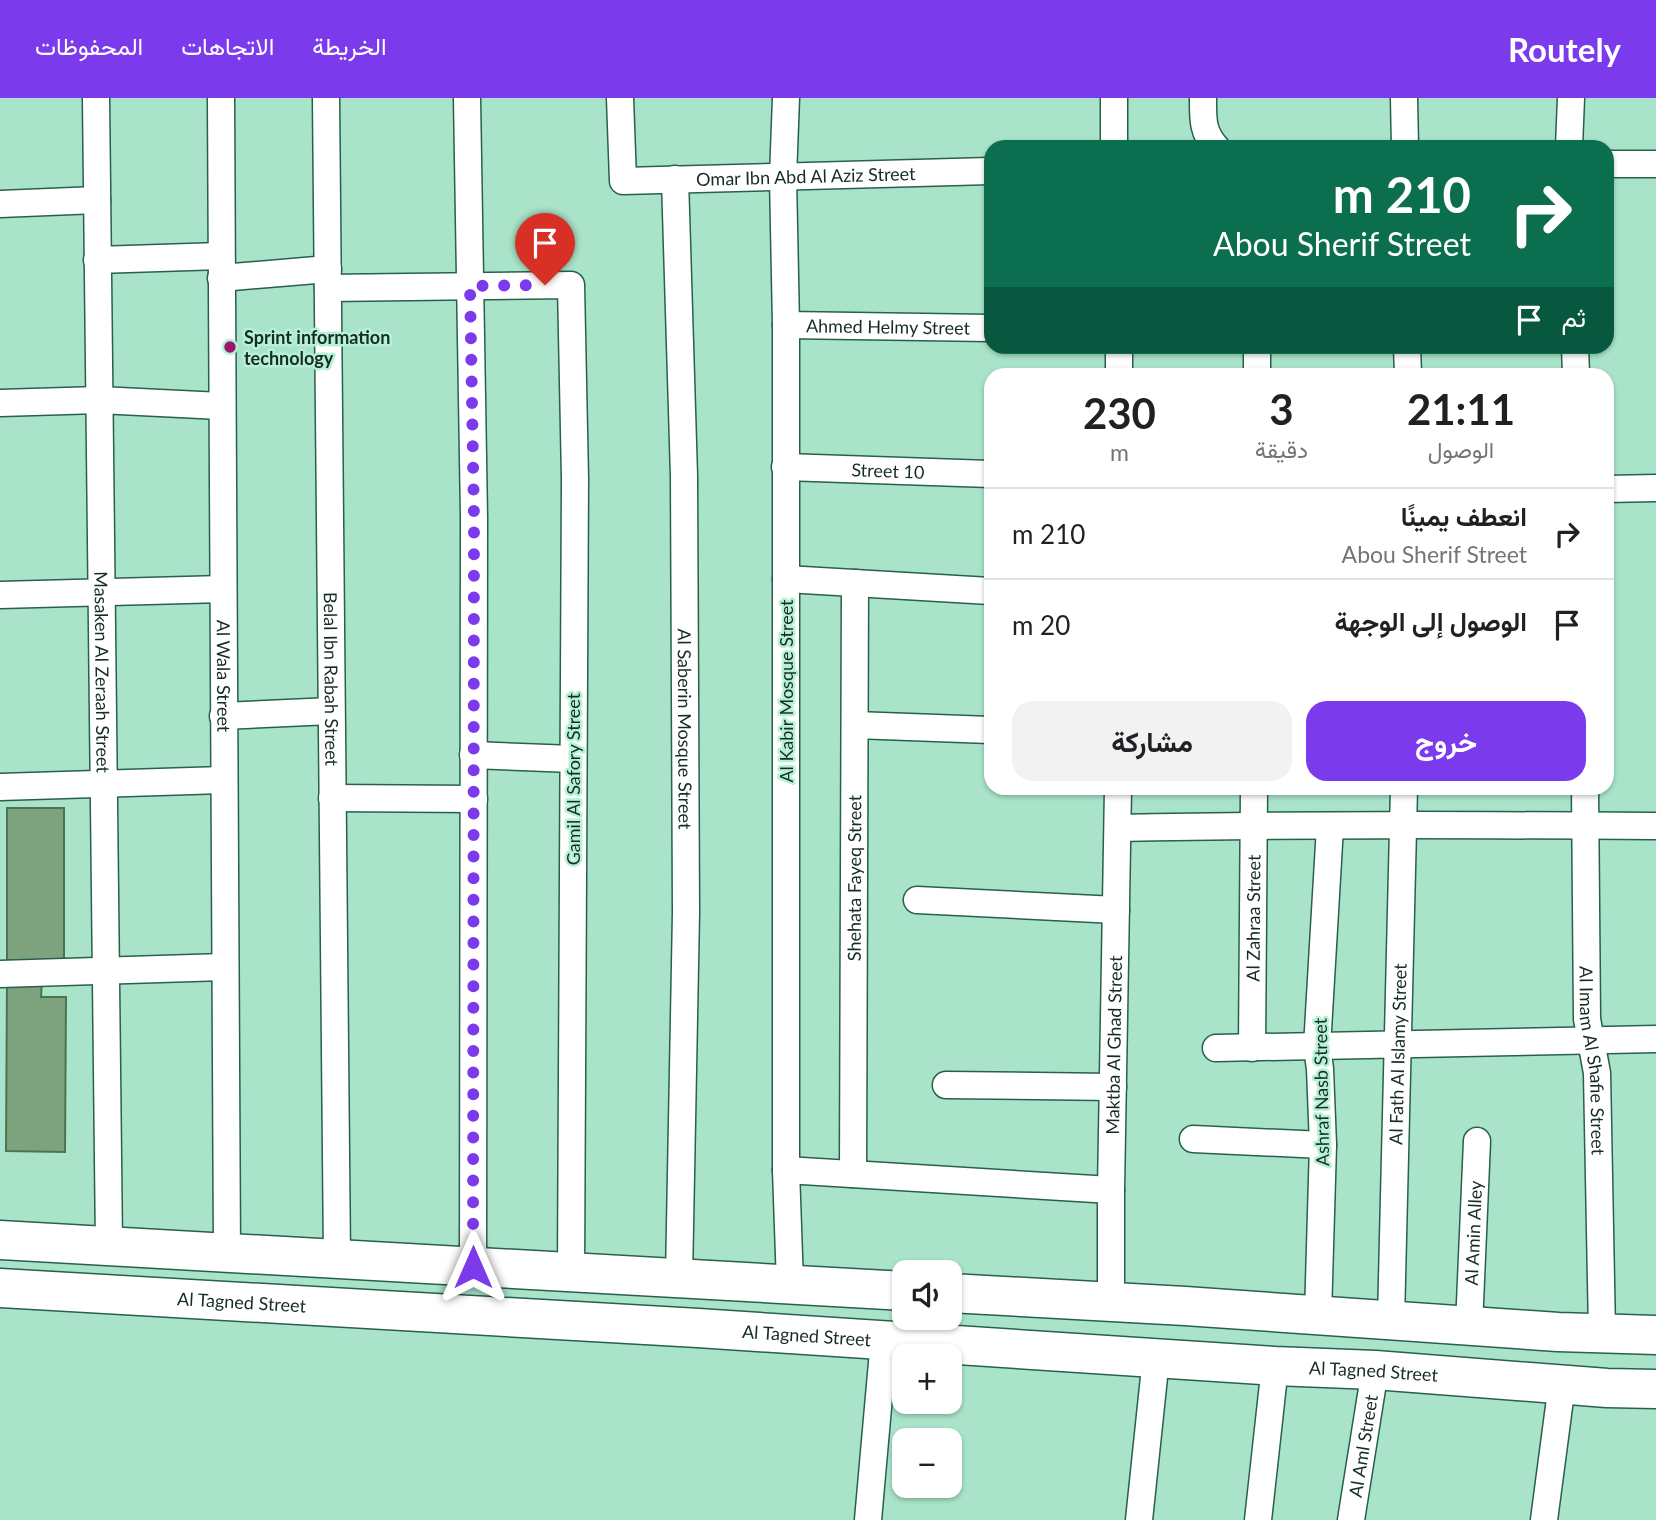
<!DOCTYPE html>
<html lang="ar">
<head>
<meta charset="utf-8">
<style>
  body { margin:0; font-family:Lato,Vazirmatn,sans-serif; background:#f2f2f2; color:#202124; direction:rtl; height:100vh; display:flex; flex-direction:column; font-size:26px; white-space:nowrap }
  * { box-sizing:border-box; margin:0 }
  p { font-size:23px; color:#757577 }
  .icon { flex:none; width:38px; height:38px; fill:none; stroke:currentColor; stroke-width:2; stroke-linecap:round; stroke-linejoin:round }
  .map { position:relative; flex:1; overflow:hidden; direction:ltr }
  .panel { position:absolute; left:984px; top:270px; width:630px; height:427px; display:flex; flex-direction:column; background:#fff; border-radius:21px; box-shadow:0 2px 5px #0004; direction:rtl }
  .panel>* { flex:none }
  .guide { position:absolute; left:984px; top:42px; width:630px; height:214px; border-radius:21px; box-shadow:0 2px 5px #0004; direction:rtl; background:#0b6e4f; color:#fff; overflow:hidden }
  .controls { position:absolute; left:892px; top:1162px; display:grid; gap:14px }
  .controls a { display:grid; place-items:center; width:70px; height:70px; border-radius:14px; background:#fff; box-shadow:0 2px 5px #0004; font-size:35px }
  .pin { position:absolute; display:grid; place-items:center; width:60px; height:60px; color:#fff; margin:-72px -30px; border-radius:50% 50% 50% 0; rotate:-45deg; box-shadow:0 0 7px #0007 }
  .pin .icon { rotate:45deg }
  .me { position:absolute; width:77px; margin:-38px; rotate:0deg; stroke-linejoin:round; filter:drop-shadow(0 0 5px #0008) }
  .turn { display:flex; align-items:center; gap:24px; height:147px; padding:0 28px; font-size:32px }
  .turn .icon { width:91px; height:91px; stroke-width:2.5 }
  .turn b { display:block; font-size:49px; line-height:60px }
  .then { display:flex; align-items:center; height:66px; padding:0 28px; background:#0003; gap:14px; font-size:26px }
  .eta { display:flex; justify-content:space-evenly; align-items:center; height:119px; text-align:center }
  .eta b { font-size:42px; font-weight:700; line-height:49px }
  .action { display:flex; gap:14px; margin-top:auto; padding:14px 28px }
  .action a { flex:1; height:80px; border-radius:21px; background:#7c3aed; color:#fff; font-size:28px; font-weight:700; line-height:80px; text-align:center }
  .action a+a { background:#f2f2f2; color:#202124 }
  ul { padding:0; list-style:none }
  li { display:flex; align-items:center; gap:21px; height:91px; padding:0 28px; border-top:2px solid #e0e0e0 }
  li div { flex:1 }
  li b { display:block; font-size:26px }
  li em { font-style:normal }
  header { display:flex; align-items:center; gap:42px; box-sizing:border-box; height:98px; padding:0 35px; background:#7c3aed; color:#fff }
  header strong { font-size:33px }
  nav { display:flex; gap:38px; margin-inline-start:auto; font-size:24px }
  .map>svg:first-child { display:block }
</style>
</head>
<body>
<header>
<strong>Routely</strong>
<nav><a>الخريطة</a><a>الاتجاهات</a><a>المحفوظات</a></nav>
</header>
<div class="map">
<svg width="1656" height="1422" viewBox="0 0 1656 1422">
  <rect width="100%" height="100%" fill="#a9e4ca"/>
  <g fill="#7ca37d" stroke="#4e7350" stroke-width="2">
    <path d="M7,710H64V863L7,862Z"/>
    <path d="M7,881H42L41,899H66L65,1054L6,1053Z"/>
  </g>
  <g fill="none" stroke-linecap="round" stroke-linejoin="round">
    <g stroke="#28604b" stroke-width="29">
      <g id="street">
        <path id="s1" d="M96,0L109,1148"/>
        <path id="s2" d="M221,0L227,1155"/>
        <path id="s3" d="M326,0L337,1161"/>
        <path d="M467,0L474,420L473,1169"/>
        <path id="s4" d="M620,0L623,83L990,73"/>
        <path d="M786,0L783,79L786,227V1072L790,1186"/>
        <path d="M1203,0C1203,20 1202,34 1216,49"/>
        <path d="M1404,0L1405,49"/>
        <path d="M1114,49V0"/>
        <path d="M1569,49L1571,0"/>
        <path d="M1606,66H1656"/>
        <path id="s5" d="M675,81L684,378L686,815L679,1180"/>
        <path d="M0,106L97,102"/>
        <path d="M97,162L221,158"/>
        <path d="M221,180L328,171"/>
        <path d="M328,190L571,187L575,381L571,1174"/>
        <path id="s6" d="M786,227L990,230"/>
        <path d="M1407,248L1408,276"/>
        <path d="M1575,248L1576,276"/>
        <path d="M1119,276V248"/>
        <path d="M1257,276V248"/>
        <path d="M0,305L99,302L221,308"/>
        <path id="s7" d="M785,369L990,376"/>
        <path d="M1606,391L1656,390"/>
        <path d="M786,481L990,493"/>
        <path d="M0,497L223,491"/>
        <path d="M223,618L331,613"/>
        <path d="M855,627L990,632"/>
        <path d="M473,657L573,661"/>
        <path d="M0,689L223,682"/>
        <path id="s8" d="M1585,690L1587,921L1597,975L1602,1235"/>
        <path d="M332,700L474,701"/>
        <path d="M1118,730C1297,726 1477,727 1656,728"/>
        <path d="M917,802L1116,812"/>
        <path d="M0,876L224,869"/>
        <path d="M1216,950L1656,941"/>
        <path id="s9" d="M1252,950L1254,690"/>
        <path d="M946,987L1113,989"/>
        <path d="M1193,1041L1323,1047"/>
        <path d="M786,1072L1111,1092"/>
        <path id="s10" d="M853,1076L855,485"/>
        <path id="s11" d="M1111,1204V1092L1118,690"/>
        <path d="M1318,1217L1323,1047L1320,971L1317,949L1330,729"/>
        <path id="s12" d="M1391,1222L1404,690"/>
        <path id="s13" d="M1469,1228L1477,1043"/>
        <path d="M868,1422L884,1242"/>
        <path d="M1139,1422L1156,1260"/>
        <path d="M1258,1422L1275,1268"/>
        <path id="s14" d="M1351,1422L1375,1272"/>
        <path d="M1544,1422L1562,1286"/>
      </g>
    </g>
    <g stroke="#28604b" stroke-width="41">
      <g id="highway">
        <path d="M0,1142L905,1193"/>
        <path id="s15" d="M0,1190L698,1230L1275,1268L1375,1272L1607,1290L1656,1291"/>
        <path d="M950,1195L1185,1208L1558,1234L1656,1237"/>
      </g>
    </g>
    <use href="#street" stroke="#fff" stroke-width="26"/>
    <use href="#highway" stroke="#fff" stroke-width="38"/>
  </g>
  <g fill="none" stroke-linecap="round" stroke-linejoin="round">
    <path stroke="#7c3aed" stroke-width="12" stroke-dasharray="0 21.6" d="M473,1169L474,420L470,188L545,187"/>
  </g>
  <circle fill="#99186e" stroke="#b6f1d7" stroke-width="2.5" cx="230" cy="249" r="7"/>
  <g text-anchor="middle" dominant-baseline="central" stroke-width="5" stroke-linejoin="round" paint-order="stroke">
    <g font-size="18" fill="#162d24" stroke="#b6f1d7">
      <text stroke="none"><textPath href="#s4" startOffset="266">Omar Ibn Abd Al Aziz Street</textPath></text>
      <text stroke="none"><textPath href="#s6" startOffset="102">Ahmed Helmy Street</textPath></text>
      <text stroke="none"><textPath href="#s7" startOffset="103">Street 10</textPath></text>
      <text stroke="none"><textPath href="#s1" startOffset="574">Masaken Al Zeraah Street</textPath></text>
      <text stroke="none"><textPath href="#s2" startOffset="578">Al Wala Street</textPath></text>
      <text stroke="none"><textPath href="#s3" startOffset="581">Belal Ibn Rabah Street</textPath></text>
      <text transform="translate(786 593) rotate(-90)">Al Kabir Mosque Street</text>
      <text stroke="none"><textPath href="#s5" startOffset="550">Al Saberin Mosque Street</textPath></text>
      <text transform="translate(573 681) rotate(-90)">Gamil Al Safory Street</text>
      <text stroke="none"><textPath href="#s10" startOffset="296">Shehata Fayeq Street</textPath></text>
      <text stroke="none"><textPath href="#s9" startOffset="130">Al Zahraa Street</textPath></text>
      <text stroke="none"><textPath href="#s11" startOffset="257">Maktba Al Ghad Street</textPath></text>
      <text stroke="none"><textPath href="#s12" startOffset="266">Al Fath Al Islamy Street</textPath></text>
      <text stroke="none"><textPath href="#s8" startOffset="273">Al Imam Al Shafie Street</textPath></text>
      <text transform="translate(1321 994) rotate(-91)">Ashraf Nasb Street</text>
      <text stroke="none"><textPath href="#s13" startOffset="93">Al Amin Alley</textPath></text>
      <text stroke="none"><textPath href="#s15" startOffset="242">Al Tagned Street</textPath></text>
      <text stroke="none"><textPath href="#s15" startOffset="808">Al Tagned Street</textPath></text>
      <text stroke="none"><textPath href="#s15" startOffset="1376">Al Tagned Street</textPath></text>
      <text stroke="none"><textPath href="#s14" startOffset="75">Al Aml Street</textPath></text>
    </g>
    <g font-size="18" font-weight="bold" fill="#162d24" stroke="#b6f1d7" text-anchor="start">
      <text x="244" y="239">Sprint information<tspan x="244" dy="21">technology</tspan></text>
    </g>
  </g>
</svg>
<div class="controls">
<a><svg class="icon" aria-label="sound" viewBox="0 0 24 24"><path d="M4 9h4l5-4v14l-5-4H4zM17 9q2 3 0 6"/></svg></a>
<a>+</a>
<a>−</a>
</div>
<div class="pin" style="left:545px;top:187px;background:#d93025"><svg class="icon" aria-label="arrive" viewBox="0 0 24 24"><path d="M6 21V4h12l-3 4 3 4H6"/></svg></div>
<svg class="me" style="left:473px;top:1169px" viewBox="-20 -20 40 40"><path d="M0-17L14 15 0 8-14 15z" fill="#7c3aed" stroke="#fff" stroke-width="4"/></svg>
<div class="guide">
<div class="turn"><svg class="icon" aria-label="right" viewBox="0 0 24 24"><path d="M7 20v-9h11M14 6l5 5-5 5"/></svg><div><b>210 m</b>Abou Sherif Street</div></div>
<div class="then">ثم<svg class="icon" aria-label="arrive" viewBox="0 0 24 24"><path d="M6 21V4h12l-3 4 3 4H6"/></svg></div>
</div>
<section class="panel">
<div class="eta">
<div><b>21:11</b><p>الوصول</p></div>
<div><b>3</b><p>دقيقة</p></div>
<div><b>230</b><p>m</p></div>
</div>
<ul>
<li><svg class="icon" aria-label="right" viewBox="0 0 24 24"><path d="M7 20v-9h11M14 6l5 5-5 5"/></svg><div><b>انعطف يمينًا</b><p>Abou Sherif Street</p></div><em>210 m</em></li>
<li><svg class="icon" aria-label="arrive" viewBox="0 0 24 24"><path d="M6 21V4h12l-3 4 3 4H6"/></svg><div><b>الوصول إلى الوجهة</b></div><em>20 m</em></li>
</ul>
<div class="action"><a>خروج</a><a>مشاركة</a></div>
</section>
</div>
</body>
</html>
